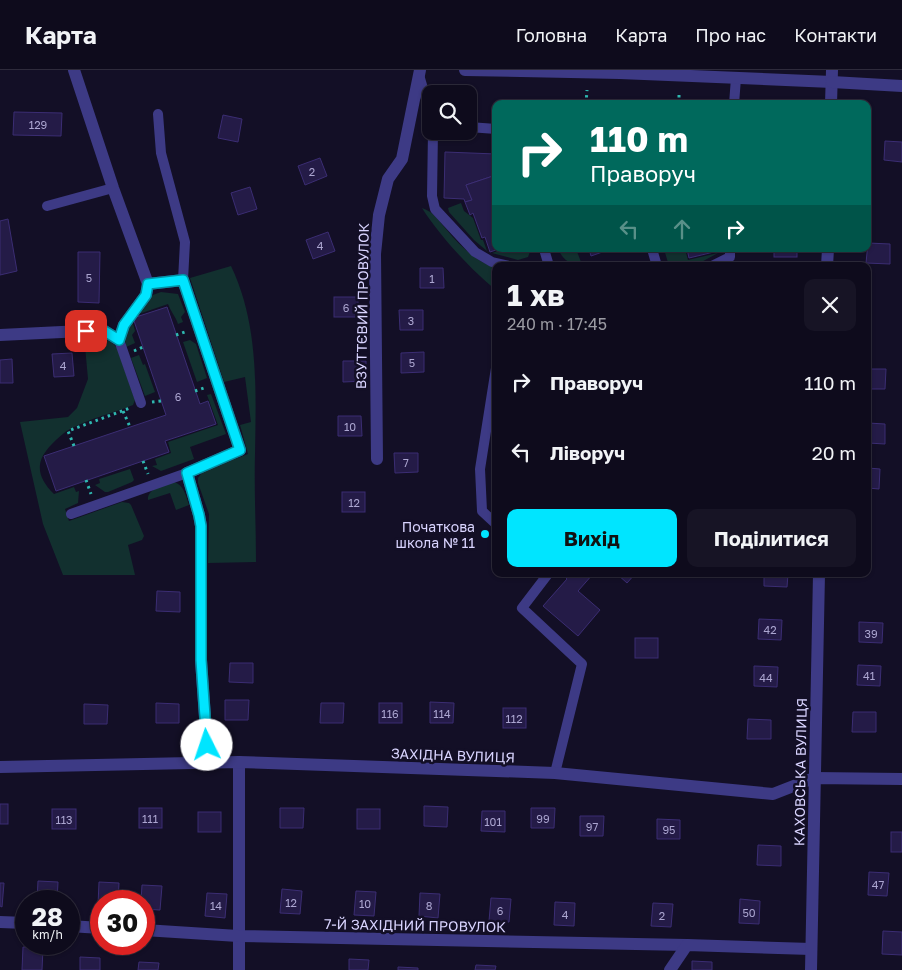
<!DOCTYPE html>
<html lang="uk">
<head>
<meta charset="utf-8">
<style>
  body { margin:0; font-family:"Golos Text",sans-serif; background:#171425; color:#f1f3f6; height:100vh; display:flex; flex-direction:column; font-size:19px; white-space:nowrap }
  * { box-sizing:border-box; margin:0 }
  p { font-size:16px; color:#9b9ba3 }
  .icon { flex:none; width:28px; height:28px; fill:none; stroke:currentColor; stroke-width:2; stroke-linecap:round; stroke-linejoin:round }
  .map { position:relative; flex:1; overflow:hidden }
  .sheet { position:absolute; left:492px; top:192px; width:379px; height:315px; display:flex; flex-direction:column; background:#0e0b1c; border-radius:10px; box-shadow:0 1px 4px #0004,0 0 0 1px #2e2b3b }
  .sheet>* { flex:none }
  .guide { position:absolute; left:492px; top:30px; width:379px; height:152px; border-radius:10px; box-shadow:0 1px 4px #0004,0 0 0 1px #2e2b3b; background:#00695c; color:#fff; overflow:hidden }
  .tools { position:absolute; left:422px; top:15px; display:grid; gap:10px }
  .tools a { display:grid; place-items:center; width:55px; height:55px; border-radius:10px; background:#0e0b1c; box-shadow:0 1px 4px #0004,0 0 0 1px #2e2b3b; font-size:25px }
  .speed { position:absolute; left:15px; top:820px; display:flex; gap:10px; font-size:25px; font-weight:700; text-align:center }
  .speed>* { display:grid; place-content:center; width:65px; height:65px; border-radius:50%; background:#0e0b1c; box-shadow:0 1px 4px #0004,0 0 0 1px #2e2b3b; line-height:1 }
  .speed small { font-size:12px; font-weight:400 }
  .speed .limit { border:8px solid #d22; background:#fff; color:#111 }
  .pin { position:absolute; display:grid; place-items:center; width:42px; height:42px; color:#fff; margin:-21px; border-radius:10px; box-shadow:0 2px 8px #0006 }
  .me { position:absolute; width:55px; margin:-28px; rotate:356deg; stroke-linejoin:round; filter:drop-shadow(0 0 4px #0008) }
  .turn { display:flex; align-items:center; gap:18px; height:105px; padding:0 15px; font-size:22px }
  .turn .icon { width:65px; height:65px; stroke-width:2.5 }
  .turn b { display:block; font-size:35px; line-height:42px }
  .lanes { display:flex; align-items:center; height:48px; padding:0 15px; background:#0003; justify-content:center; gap:25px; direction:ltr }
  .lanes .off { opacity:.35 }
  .round { display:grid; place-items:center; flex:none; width:52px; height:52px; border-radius:10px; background:#171425 }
  .headline { display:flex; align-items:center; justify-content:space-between; height:85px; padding:0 15px }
  h1 { font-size:30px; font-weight:700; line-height:38px }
  .cta { display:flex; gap:10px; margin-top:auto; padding:10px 15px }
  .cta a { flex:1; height:58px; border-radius:10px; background:#00e5ff; color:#111; font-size:20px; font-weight:700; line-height:58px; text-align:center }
  .cta a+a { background:#171425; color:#f1f3f6 }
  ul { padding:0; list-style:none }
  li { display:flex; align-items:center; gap:15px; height:70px; padding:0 15px }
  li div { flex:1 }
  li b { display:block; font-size:19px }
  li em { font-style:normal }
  header { display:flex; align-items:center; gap:30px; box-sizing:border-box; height:70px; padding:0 25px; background:#0e0b1c; border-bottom:1px solid #2e2b3b }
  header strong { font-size:24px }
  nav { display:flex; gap:28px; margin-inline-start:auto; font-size:18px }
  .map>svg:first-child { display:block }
</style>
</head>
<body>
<header>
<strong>Карта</strong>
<nav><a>Головна</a><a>Карта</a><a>Про нас</a><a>Контакти</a></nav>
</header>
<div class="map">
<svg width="902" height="900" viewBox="0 0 902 900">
  <rect width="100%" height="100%" fill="#130f26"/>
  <g fill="#12302f">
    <path d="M461,133L464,141L473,148L481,170H483L487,181L474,170L449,142L448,138Z"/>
    <path d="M422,138C434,142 438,150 446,159C459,175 476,192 496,198V220C471,200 439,165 422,138Z"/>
    <path d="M504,179H531L528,187L518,190L492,183Z"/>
    <path d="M558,179H576L581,192C569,196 563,189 558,179Z"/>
    <path d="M664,179H685L688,190L718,183L694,196H669Z"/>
    <path d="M231,196C259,254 256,321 255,384C254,420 256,456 256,492L208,493L209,444L198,413V408L203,401L248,384L240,355L251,352L245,307L224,312L190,208Z"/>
    <path d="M161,222L178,224L185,242L181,247L183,252L178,254C176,247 171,242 168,234L133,246L150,226Z"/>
    <path d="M132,250L135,261L132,265L135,273L126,277L125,270Z"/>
    <path d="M84,265C96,267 109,267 117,278L135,330L133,335C113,343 89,349 70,359C64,362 58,368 52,374C34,392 37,407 54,424L74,417L76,422L79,421L78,433L65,439L69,451L122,432L129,433L131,435L144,466L142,470L128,475L135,505H63L43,454L20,352L68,347L77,338L88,309Z"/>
    <path d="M190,270L196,274L207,308L197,312L183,272Z"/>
    <path d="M139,285L143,295L145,294L155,322L145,326L131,288Z"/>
    <path d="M211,324L226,364L190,377L194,389L161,401L152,396L157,395L155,389L171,383L168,372L218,355L207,325Z"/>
    <path d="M130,399L134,410L132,412L108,422H105L95,415L100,413L99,409Z"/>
    <path d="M174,412C184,415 186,426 189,435L176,440L170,423L148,430C147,418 164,416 174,412Z"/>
  </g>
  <g fill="#241b47" stroke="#3b2d73">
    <path d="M14,42L62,43L61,66L13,65Z"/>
    <path d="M223,45L242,49L238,72L218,68Z"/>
    <path d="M885,71L902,72V92L884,90Z"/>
    <path d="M445,82L496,84V106V105L466,115L472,130L465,132L464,129L444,128Z"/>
    <path d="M320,88L327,106L305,115L298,96Z"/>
    <path d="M496,105V179H499L490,182L485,167L482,168L473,143L470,145L465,132L472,130L466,115Z"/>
    <path d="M250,117L257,139L238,145L231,123Z"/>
    <path d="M8,149L17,201L0,205V151Z"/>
    <path d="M328,162L335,181L313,189L306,170Z"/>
    <path d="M868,173L890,174V194L866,193Z"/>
    <path d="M589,179H611L591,186Z"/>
    <path d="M687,179H718V181L689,188Z"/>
    <rect x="774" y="179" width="23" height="8"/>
    <path d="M78,182H100L99,233L78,232Z"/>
    <path d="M420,198H443L444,218H420Z"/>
    <rect x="334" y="227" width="24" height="20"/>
    <path d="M167,237L200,334L208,331L216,354L165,371L169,382L56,421L44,386L166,345L133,248Z"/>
    <path d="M399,240H423V260H400Z"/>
    <path d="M424,282V302L401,303V283Z"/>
    <path d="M72,283L74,306L54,307L52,284Z"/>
    <path d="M12,289L13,313H0V290Z"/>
    <path d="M343,291H366V311L343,312Z"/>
    <path d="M868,299H886L885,319H868Z"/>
    <path d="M338,346H361L362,366H338Z"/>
    <path d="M868,353L885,354V374L868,373Z"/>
    <path d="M394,383H418V402L395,403Z"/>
    <path d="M868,398L880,399L879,419L868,418Z"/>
    <rect x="342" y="422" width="23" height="20"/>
    <path d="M562,504H593L578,521L600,540L578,566L543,536L567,509Z"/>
    <path d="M617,504H635L627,513Z"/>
    <path d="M764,504H788L787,517L764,516Z"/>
    <path d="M157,521L180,522V542L156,541Z"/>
    <path d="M759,549L782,550L781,570L758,569Z"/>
    <path d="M859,552L883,553L882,573L859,572Z"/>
    <rect x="635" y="568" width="23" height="20"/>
    <path d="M230,593H253V613L229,612Z"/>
    <path d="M858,595L881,596L880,616L857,615Z"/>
    <path d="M754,596L778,597L777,617L754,616Z"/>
    <path d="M225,630H249L248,650H225Z"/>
    <path d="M430,632L454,633L453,653H430Z"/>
    <path d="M156,633L179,634V653H156Z"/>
    <path d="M321,633H344L343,653H320Z"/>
    <rect x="379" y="633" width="23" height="20"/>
    <path d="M84,634L108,635L107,654H84Z"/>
    <rect x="503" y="638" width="23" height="20"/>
    <path d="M853,642H876V662H852Z"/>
    <path d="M748,649L771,650V669H747Z"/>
    <rect x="0" y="734" width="8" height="20"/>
    <path d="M424,736L448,737L447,757L424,756Z"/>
    <rect x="139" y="738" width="23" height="20"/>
    <path d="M280,738H304L303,758H280Z"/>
    <path d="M531,738H555L554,758H531Z"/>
    <rect x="52" y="739" width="24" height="20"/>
    <rect x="357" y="739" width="23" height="20"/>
    <path d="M482,741H505V762L481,761Z"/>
    <rect x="198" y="742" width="23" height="20"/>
    <path d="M580,746H604L603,766H580Z"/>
    <path d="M657,749L680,750V769H657Z"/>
    <rect x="891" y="762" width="11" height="20"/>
    <path d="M758,775L781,776V796L757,795Z"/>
    <path d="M869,802L889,803L887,826L868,825Z"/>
    <path d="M38,811L58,812L57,831H37Z"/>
    <path d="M99,812L119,813L118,831H101V835H98Z"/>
    <path d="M0,813H4L2,837L0,836Z"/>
    <path d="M142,815L162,816L160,840L144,839V831H141Z"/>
    <path d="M282,819L302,821L300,844L280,843Z"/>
    <path d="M356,821L376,822L374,846L354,845Z"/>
    <path d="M207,823L227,824L225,848L205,846Z"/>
    <path d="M420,823L440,824L438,848L419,846Z"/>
    <path d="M491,828L511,829L509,852L489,851Z"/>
    <path d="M740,829L760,831L759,854L739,853Z"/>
    <path d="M555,832L575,833L574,856L554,855Z"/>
    <path d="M653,833L673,834L671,857L651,856Z"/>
    <path d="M883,861L902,862V885L882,884Z"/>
    <path d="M23,877L43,878L42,900H22Z"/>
    <path d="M80,887L100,888V900H80Z"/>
    <path d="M349,889L369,890L368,900H349Z"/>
    <path d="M692,891L712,892V900H692Z"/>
    <path d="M139,892L159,893L158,900H138Z"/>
    <path d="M476,895L496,896L495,900H475Z"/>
    <path d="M398,897L418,898V900H398Z"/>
  </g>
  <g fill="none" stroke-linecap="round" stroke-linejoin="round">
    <g stroke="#2fb8b0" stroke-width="3" stroke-dasharray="2.5 4" stroke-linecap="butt">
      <path d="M586,34L587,20"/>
      <path d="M679,34V23"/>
      <path d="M176,265L185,262"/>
      <path d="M134,281L143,277"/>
      <path d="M195,321L204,318"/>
      <path d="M152,332L161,331"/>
      <path d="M123,341L130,357"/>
      <path d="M74,376L68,361L130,338"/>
      <path d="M143,391L148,404"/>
      <path d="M86,410L91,424"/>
    </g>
    <g stroke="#3d3a85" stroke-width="10">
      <path d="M419,5L431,46"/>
      <path d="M734,34L736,8"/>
      <path d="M158,44L161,83L185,172L183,210"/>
      <path d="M469,57L496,59"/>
      <path d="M433,61L432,126L435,139L475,182L492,192L509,196"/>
      <path d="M47,136L113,118"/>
      <path d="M544,179L549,196"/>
      <path d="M652,179L657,196"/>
      <path d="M712,196L730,187V179"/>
      <path d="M119,270L141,333"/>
      <path d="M496,298L480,399L482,441L496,454"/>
      <path d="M71,444L187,403"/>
      <path d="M548,504L522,538L582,594L555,703"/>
    </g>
    <g stroke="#3d3a85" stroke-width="12">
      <path d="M74,0L113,118L148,214"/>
      <path d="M465,0L620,3L832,12"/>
      <path d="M831,34L832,0"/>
      <path d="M827,196L828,179"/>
      <path d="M0,265L103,260L119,270L124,255L146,225L148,214L183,210L240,380L187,403L199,445L201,456V590L208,692"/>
      <path d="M377,389L375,184L379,145L388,109L402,89L420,0"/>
      <path d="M239,692V900"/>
      <path d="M0,697L239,692L555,703L773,724L814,708L902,709"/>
      <path d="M0,852L26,853"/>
      <path d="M69,856L101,858"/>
      <path d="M144,860L238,866L687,875"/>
      <path d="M670,900L687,875L811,879"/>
      <path d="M811,900L819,504"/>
    </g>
    <path stroke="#3d3a85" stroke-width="12" d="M832,12L902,16"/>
  </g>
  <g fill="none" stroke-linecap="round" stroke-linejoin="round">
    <g stroke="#0095a6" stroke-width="12">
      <path id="route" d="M86,261L103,260L119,270L124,255L146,225L148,214L183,210L240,380L187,403L199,445L201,456V590L207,675"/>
    </g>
    <use href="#route" stroke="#00e5ff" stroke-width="9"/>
  </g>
  <circle fill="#00e5ff" stroke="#130f26" stroke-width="2" cx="485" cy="464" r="5"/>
  <g text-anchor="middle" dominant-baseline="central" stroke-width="5" stroke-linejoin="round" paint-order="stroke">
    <g font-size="11" fill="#aca6d1">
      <text x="38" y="54">129</text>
      <text x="312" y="101">2</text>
      <text x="320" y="175">4</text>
      <text x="89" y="207">5</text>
      <text x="432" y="208">1</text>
      <text x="346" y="237">6</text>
      <text x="411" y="250">3</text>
      <text x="412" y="292">5</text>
      <text x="63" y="295">4</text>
      <text x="178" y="326">6</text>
      <text x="350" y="356">10</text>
      <text x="406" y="392">7</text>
      <text x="354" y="432">12</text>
      <text x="770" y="559">42</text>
      <text x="871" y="563">39</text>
      <text x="869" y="605">41</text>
      <text x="766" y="607">44</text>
      <text x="390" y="643">116</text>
      <text x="442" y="643">114</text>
      <text x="514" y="648">112</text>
      <text x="150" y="748">111</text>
      <text x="543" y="748">99</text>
      <text x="64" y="749">113</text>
      <text x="493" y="751">101</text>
      <text x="592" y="756">97</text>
      <text x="669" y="759">95</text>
      <text x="878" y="814">47</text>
      <text x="291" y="832">12</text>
      <text x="365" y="833">10</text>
      <text x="216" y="835">14</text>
      <text x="429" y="835">8</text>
      <text x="500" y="840">6</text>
      <text x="749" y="842">50</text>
      <text x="565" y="844">4</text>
      <text x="662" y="845">2</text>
    </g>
    <g font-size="14" fill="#d9d4ff" stroke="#130f26">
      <text transform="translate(362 236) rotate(-89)">ВЗУТТЄВИЙ ПРОВУЛОК</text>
      <text transform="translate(453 685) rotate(2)">ЗАХІДНА ВУЛИЦЯ</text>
      <text transform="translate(800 702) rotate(-89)">КАХОВСЬКА ВУЛИЦЯ</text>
      <text transform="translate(415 855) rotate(1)">7-Й ЗАХІДНИЙ ПРОВУЛОК</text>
    </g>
    <g font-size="14" fill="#d9d4ff" stroke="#130f26" text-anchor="end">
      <text x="475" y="456">Початкова<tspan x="475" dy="16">школа № 11</tspan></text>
    </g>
  </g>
</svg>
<div class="tools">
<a><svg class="icon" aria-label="search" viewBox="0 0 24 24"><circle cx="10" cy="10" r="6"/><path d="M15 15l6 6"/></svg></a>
</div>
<div class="speed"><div>28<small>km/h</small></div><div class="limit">30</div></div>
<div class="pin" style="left:86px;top:261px;background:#d93025"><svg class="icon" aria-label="arrive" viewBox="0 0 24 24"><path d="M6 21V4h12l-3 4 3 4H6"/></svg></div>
<svg class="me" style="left:207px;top:675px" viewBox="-20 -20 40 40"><circle r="19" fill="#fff"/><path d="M0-13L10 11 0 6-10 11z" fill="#00e5ff"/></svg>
<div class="guide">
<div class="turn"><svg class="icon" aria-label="right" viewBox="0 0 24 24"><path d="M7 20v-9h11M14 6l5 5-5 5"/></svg><div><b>110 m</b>Праворуч</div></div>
<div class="lanes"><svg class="icon off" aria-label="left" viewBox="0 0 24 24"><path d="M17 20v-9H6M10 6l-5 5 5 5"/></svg><svg class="icon off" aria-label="ahead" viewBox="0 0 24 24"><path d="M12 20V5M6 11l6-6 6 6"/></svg><svg class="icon" aria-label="right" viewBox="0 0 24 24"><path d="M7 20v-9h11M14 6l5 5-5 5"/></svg></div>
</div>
<section class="sheet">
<div class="headline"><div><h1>1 хв</h1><p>240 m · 17:45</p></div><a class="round"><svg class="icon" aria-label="close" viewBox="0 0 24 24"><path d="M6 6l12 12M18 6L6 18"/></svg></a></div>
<ul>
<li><svg class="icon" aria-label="right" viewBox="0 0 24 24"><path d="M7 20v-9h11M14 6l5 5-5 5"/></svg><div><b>Праворуч</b></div><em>110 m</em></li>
<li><svg class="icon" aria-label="left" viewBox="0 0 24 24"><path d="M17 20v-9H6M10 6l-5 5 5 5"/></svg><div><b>Ліворуч</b></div><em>20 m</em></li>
</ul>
<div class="cta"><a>Вихід</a><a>Поділитися</a></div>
</section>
</div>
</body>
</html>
